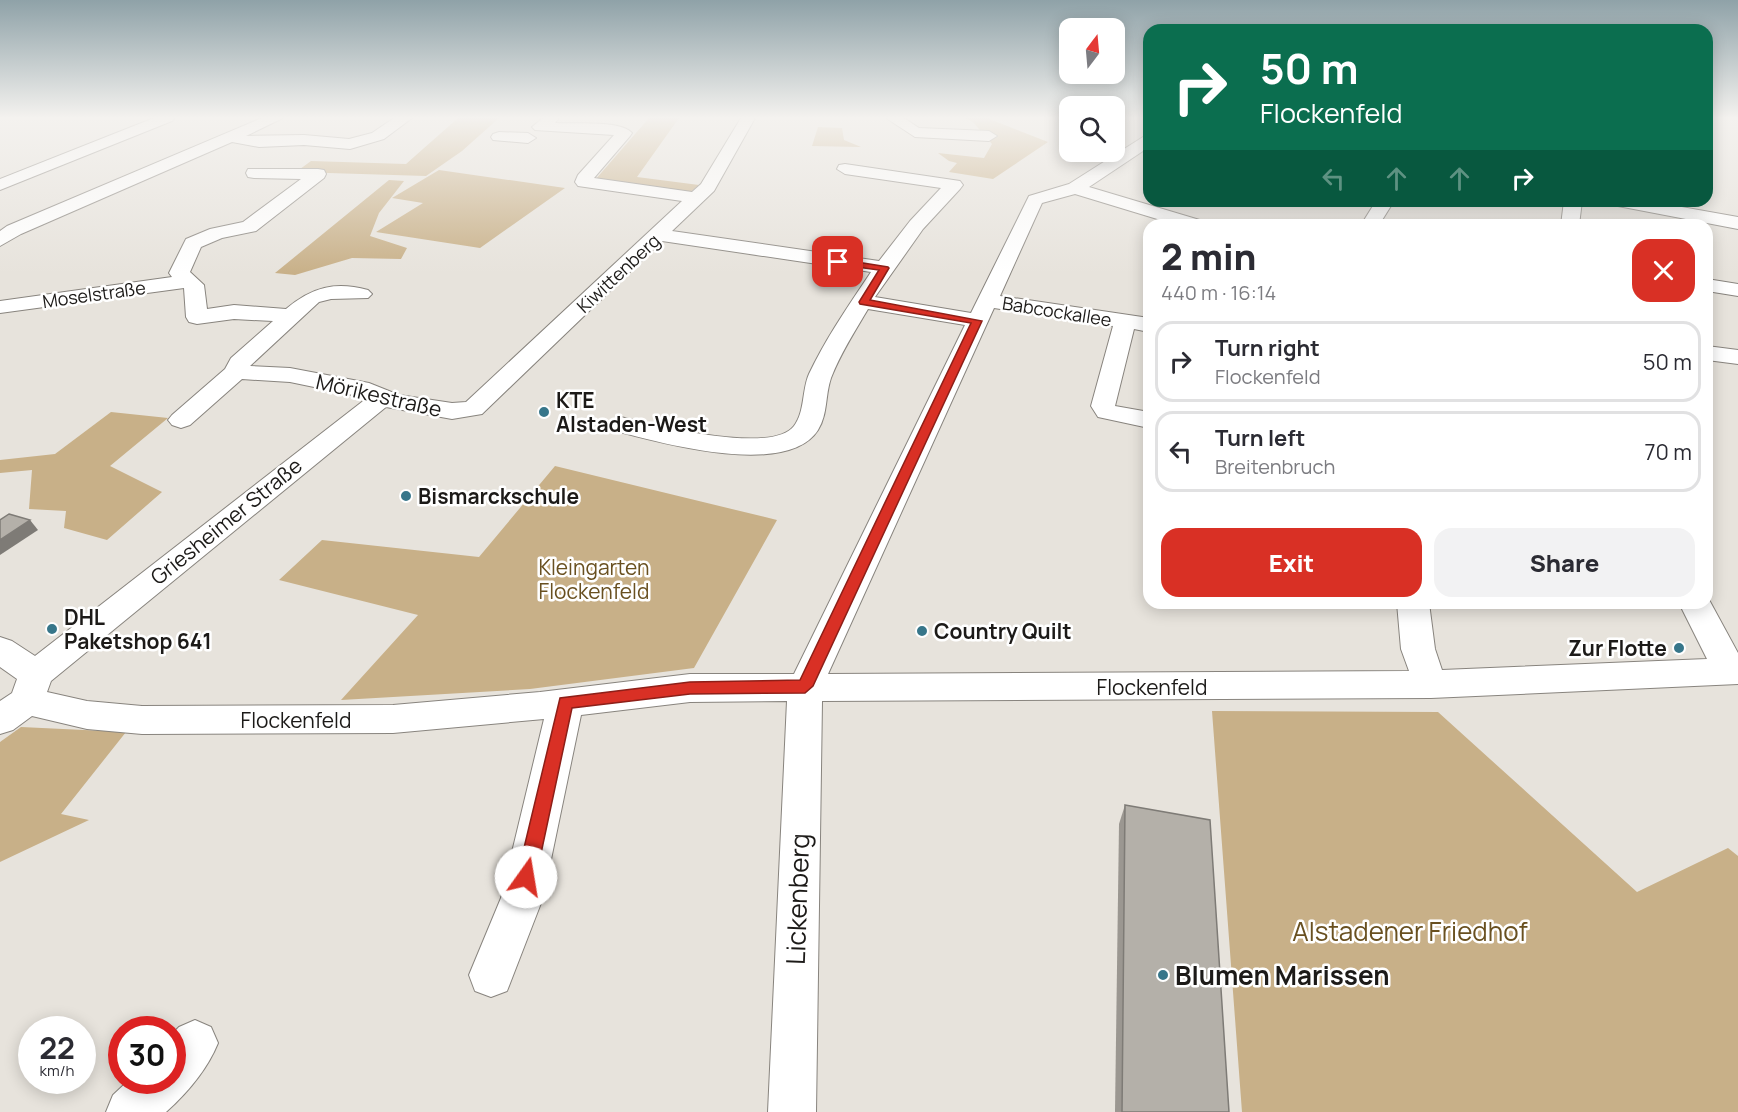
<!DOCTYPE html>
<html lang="en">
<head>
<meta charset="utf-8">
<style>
  body { margin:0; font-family:Manrope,sans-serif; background:#f2f2f3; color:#2b2b33; height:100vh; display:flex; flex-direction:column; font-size:22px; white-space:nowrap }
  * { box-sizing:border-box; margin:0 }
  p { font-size:20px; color:#7c7c81 }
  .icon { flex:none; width:33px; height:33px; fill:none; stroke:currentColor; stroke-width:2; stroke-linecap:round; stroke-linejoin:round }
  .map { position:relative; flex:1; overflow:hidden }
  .side { position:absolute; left:1143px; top:219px; width:570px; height:390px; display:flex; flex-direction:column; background:#fff; border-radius:18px; box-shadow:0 3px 15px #0003 }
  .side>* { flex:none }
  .banner { position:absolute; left:1143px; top:24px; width:570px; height:183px; border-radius:18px; box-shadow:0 3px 15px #0003; background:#0b6e4f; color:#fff; overflow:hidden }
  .needle { width:39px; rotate:16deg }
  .buttons { position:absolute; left:1059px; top:18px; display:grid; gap:12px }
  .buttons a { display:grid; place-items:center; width:66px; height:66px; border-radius:12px; background:#fff; box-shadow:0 3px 15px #0003; font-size:30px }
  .speed { position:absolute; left:18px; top:1016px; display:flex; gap:12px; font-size:30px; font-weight:700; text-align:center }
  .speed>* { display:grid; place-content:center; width:78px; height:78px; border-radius:50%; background:#fff; box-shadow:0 3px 15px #0003; line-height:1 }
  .speed small { font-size:15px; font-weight:400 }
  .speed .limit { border:9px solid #d22; background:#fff; color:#111 }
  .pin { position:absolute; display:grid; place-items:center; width:51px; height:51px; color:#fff; margin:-26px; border-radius:12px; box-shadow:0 3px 9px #0006 }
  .me { position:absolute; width:66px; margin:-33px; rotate:13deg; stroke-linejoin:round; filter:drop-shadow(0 0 4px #0008) }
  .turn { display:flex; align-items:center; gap:21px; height:126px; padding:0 18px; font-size:27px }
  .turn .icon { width:78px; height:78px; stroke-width:2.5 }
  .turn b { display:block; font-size:42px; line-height:51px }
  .lanes { display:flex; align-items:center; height:57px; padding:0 18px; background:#0003; justify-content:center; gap:30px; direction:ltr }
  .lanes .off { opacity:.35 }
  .round { display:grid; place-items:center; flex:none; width:63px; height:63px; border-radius:18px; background:#f2f2f3 }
  .overview { display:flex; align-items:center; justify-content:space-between; height:102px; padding:0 18px }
  h1 { font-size:36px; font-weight:800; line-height:45px }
  .primary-button { display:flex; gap:12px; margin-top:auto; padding:12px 18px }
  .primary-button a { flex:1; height:69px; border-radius:18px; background:#d93025; color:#fff; font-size:24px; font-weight:800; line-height:69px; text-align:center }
  .primary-button a+a { background:#f2f2f3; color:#2b2b33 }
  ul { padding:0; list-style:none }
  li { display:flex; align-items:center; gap:18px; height:81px; margin:0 12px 9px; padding:0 6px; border:3px solid #e1e1e2; border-radius:18px }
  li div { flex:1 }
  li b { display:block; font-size:22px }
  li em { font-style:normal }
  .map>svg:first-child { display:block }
</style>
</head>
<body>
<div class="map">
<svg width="1738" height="1112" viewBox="0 0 1738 1112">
  <rect width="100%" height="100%" fill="#e7e3dc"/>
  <g fill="#c8b088">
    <path d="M458,118H499L462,151L426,176L296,172L311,161L406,164Z"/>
    <path d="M649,118H679L637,177L699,185L689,193L595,180Z"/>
    <path d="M965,118H987L1048,142L993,179L949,172L957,163L949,161L938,153L984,158L992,144L973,122Z"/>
    <path d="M818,127L842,128L844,140L861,147L812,146Z"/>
    <path d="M439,170L565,188L480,248L376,232L423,203L392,198Z"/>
    <path d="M389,180L404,181L379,213L370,236L407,248L401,259L352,258L295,275L275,273Z"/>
    <path d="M111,412L168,418L110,466L162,492L107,540L64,528L66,511L29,509L32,470L0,473V460L55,454Z"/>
    <path d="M555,466L777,520L694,668L530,689L341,700L418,615L279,580L322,540L479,557Z"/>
    <path d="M1212,711L1438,712L1637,892L1728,848L1738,856V1112H1242Z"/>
    <path d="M21,727L126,732L61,814L89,820L0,862V742Z"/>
  </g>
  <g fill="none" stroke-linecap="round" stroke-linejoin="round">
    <g stroke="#88847e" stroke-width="2">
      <g id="minor">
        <path d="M154,118H175L172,121L0,190V179Z"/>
        <path d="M262,118H283L246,136L304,135L349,139L372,133L394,118H412L384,139L350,149L304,145L259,147L232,142L21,234L0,246V231L7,226Z"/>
        <path d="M543,118H559L555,123C573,124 621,120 632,133L630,136L594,178L692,192L701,184L741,118H755L714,191L672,231L879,261L910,221L941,188L845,174L837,169L839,165L845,164L960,181L963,185L960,189L923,229L875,297L971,313L1029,196L1069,184L1143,137L1149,135V147L1089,187L1203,221L1205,225H1177L1075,194L1042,203L1000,296L1149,318V332L1134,329L1115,406L1149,412V428L1098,417L1091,406L1113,326L994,308L828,674L1409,671L1401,649L1397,603H1429L1435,649L1442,670L1707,659L1679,603H1707V596L1738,653V684L1431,698L822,701L816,1112H768L787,701L690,702L581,715L543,898L507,991L491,997L475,991L469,975L501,898L544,719L393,733L142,734L87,729L32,716L13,730L0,734V701L12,693L17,679L0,667V637L12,641L35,656L367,398L290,382L242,379L190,425L181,428L172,425L168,420L172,415L225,369L231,358L273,321L234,319L197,324L189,322L186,317L184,288L0,313V301L172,277L169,273L186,239L210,229L243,222L301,179L254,178L248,177L246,173L248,169H318L324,170L326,174L324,178L256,231L222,238L201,247L190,272L204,285L207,309L234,305L286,309C312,287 335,281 368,290L372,294L368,298L331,299L319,302L250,366L290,368L369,383L399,395L452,403L466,402L682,201L578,186L575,182L578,175L614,135L535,130L532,127ZM662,241L871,272C849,305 826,338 809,374C802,389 805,412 794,426C772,455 653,425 621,417L612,420L608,425L612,430C657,442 787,479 818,430C828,414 825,395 831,378C840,354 855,331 868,309L965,325L794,674H690L540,692L393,705L142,706L87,701L47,692L51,681L386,407L452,419L482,414Z"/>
        <path d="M886,118H904L919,128L989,131L997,136L989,141L915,137Z"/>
        <path d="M499,132L528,133L536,138L528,143L493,140L491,137L493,134Z"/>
        <path d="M1376,201H1394L1379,225H1361Z"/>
        <path d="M1564,201H1582L1579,225H1561Z"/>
        <path d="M1609,201H1648L1738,217V229L1618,206Z"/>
        <path d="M1707,279L1738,284V296L1707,291Z"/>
        <path d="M1707,346L1738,350V364L1707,360Z"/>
        <path d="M195,1020L211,1027L218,1043C207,1070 187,1093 166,1112H106L113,1095L129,1080H172V1034L179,1027Z"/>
      </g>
    </g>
    <use href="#minor" fill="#fff" fill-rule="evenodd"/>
  </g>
  <path fill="#9b9791" d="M1125,805L1229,1112H1115L1119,824Z"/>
  <path fill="#7e7b76" d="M30,520L38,530L0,555V540Z"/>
  <g fill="#b4b0a9" stroke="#7e7b76" stroke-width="1.5">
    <path d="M9,514L30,520L0,540V520Z"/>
    <path d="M1125,805L1210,820L1229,1112H1122Z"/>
  </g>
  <linearGradient id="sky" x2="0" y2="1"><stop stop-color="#8fa2a8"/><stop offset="0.43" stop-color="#f4f2ef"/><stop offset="1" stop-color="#f4f2ef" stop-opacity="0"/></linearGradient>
  <rect width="1738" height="274" fill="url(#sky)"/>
  <path fill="#d93025" stroke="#8d1f18" stroke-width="1.5" d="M838,259L888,267L889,268L870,300L982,321L813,686L805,693L690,694L572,708L536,877L533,883L526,886L520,883L517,877L560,698L690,682L800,680L971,323L860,304L859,302L879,270L835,264L834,262Z"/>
  <g fill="#37768a" stroke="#fff" stroke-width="2">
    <circle cx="544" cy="412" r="6"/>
    <circle cx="406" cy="496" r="6"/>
    <circle cx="52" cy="629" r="6"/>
    <circle cx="922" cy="631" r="6"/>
    <circle cx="1679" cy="648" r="6"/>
    <circle cx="1163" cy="975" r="6"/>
  </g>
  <g text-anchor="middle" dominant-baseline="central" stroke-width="5" stroke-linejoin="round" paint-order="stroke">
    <g font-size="18" fill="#1c1a18" stroke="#fff">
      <text transform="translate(618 273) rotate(-43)">Kiwittenberg</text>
      <text transform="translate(94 294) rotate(-8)">Moselstraße</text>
      <text transform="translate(1057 311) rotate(9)">Babcockallee</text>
    </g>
    <g font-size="21" fill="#1c1a18" stroke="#fff">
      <text transform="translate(379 395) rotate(13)">Mörikestraße</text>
      <text transform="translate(226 521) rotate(-39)">Griesheimer Straße</text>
      <text x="1152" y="687">Flockenfeld</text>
      <text x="296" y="720">Flockenfeld</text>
    </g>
    <g font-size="21" font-weight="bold" fill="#1c1a18" stroke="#fff" text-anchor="start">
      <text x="556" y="400">KTE<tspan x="556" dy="24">Alstaden-West</tspan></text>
      <text x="418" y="496">Bismarckschule</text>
      <text x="64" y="617">DHL<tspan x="64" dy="24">Paketshop 641</tspan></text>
      <text x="934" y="631">Country Quilt</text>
      <text x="1667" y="648" text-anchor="end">Zur Flotte</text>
    </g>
    <g font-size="21" fill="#695020" stroke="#fff">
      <text x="594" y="567">Kleingarten<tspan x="594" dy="24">Flockenfeld</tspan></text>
    </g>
    <g font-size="26" fill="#1c1a18" stroke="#fff">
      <text transform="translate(797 899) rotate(-88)">Lickenberg</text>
    </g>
    <g font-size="26" fill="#695020" stroke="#fff">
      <text x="1410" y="931">Alstadener Friedhof</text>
    </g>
    <g font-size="26" font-weight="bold" fill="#1c1a18" stroke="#fff" text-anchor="start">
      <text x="1175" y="975">Blumen Marissen</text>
    </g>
  </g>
</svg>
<div class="buttons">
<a><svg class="needle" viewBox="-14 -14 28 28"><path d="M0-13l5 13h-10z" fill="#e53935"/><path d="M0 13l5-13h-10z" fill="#7c7c81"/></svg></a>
<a><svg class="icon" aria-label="search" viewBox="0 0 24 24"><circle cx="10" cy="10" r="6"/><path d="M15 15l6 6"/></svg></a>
</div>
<div class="speed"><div>22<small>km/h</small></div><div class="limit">30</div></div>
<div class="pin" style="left:838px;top:262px;background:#d93025"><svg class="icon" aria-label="arrive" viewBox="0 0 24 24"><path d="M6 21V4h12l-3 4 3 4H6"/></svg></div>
<svg class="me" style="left:526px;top:877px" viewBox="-20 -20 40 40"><circle r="19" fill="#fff"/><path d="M0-13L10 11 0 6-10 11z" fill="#d93025"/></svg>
<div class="banner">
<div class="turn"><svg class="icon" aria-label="right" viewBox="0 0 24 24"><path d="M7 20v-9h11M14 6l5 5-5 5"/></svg><div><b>50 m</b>Flockenfeld</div></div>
<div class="lanes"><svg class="icon off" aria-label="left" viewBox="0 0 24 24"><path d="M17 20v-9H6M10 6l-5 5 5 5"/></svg><svg class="icon off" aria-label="ahead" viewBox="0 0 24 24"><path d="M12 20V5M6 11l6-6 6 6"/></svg><svg class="icon off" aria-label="ahead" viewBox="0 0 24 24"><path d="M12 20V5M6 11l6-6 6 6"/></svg><svg class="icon" aria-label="right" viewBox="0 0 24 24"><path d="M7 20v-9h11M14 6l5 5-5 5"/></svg></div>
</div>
<section class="side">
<div class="overview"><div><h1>2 min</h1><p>440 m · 16:14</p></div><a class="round" style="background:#d93025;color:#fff"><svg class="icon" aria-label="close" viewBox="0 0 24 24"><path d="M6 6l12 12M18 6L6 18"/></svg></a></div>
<ul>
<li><svg class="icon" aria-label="right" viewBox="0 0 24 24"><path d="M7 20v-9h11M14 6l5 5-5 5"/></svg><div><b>Turn right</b><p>Flockenfeld</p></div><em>50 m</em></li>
<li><svg class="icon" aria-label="left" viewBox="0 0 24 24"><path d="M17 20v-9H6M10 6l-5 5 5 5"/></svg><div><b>Turn left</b><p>Breitenbruch</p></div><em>70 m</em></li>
</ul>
<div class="primary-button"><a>Exit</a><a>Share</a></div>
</section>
</div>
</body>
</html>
